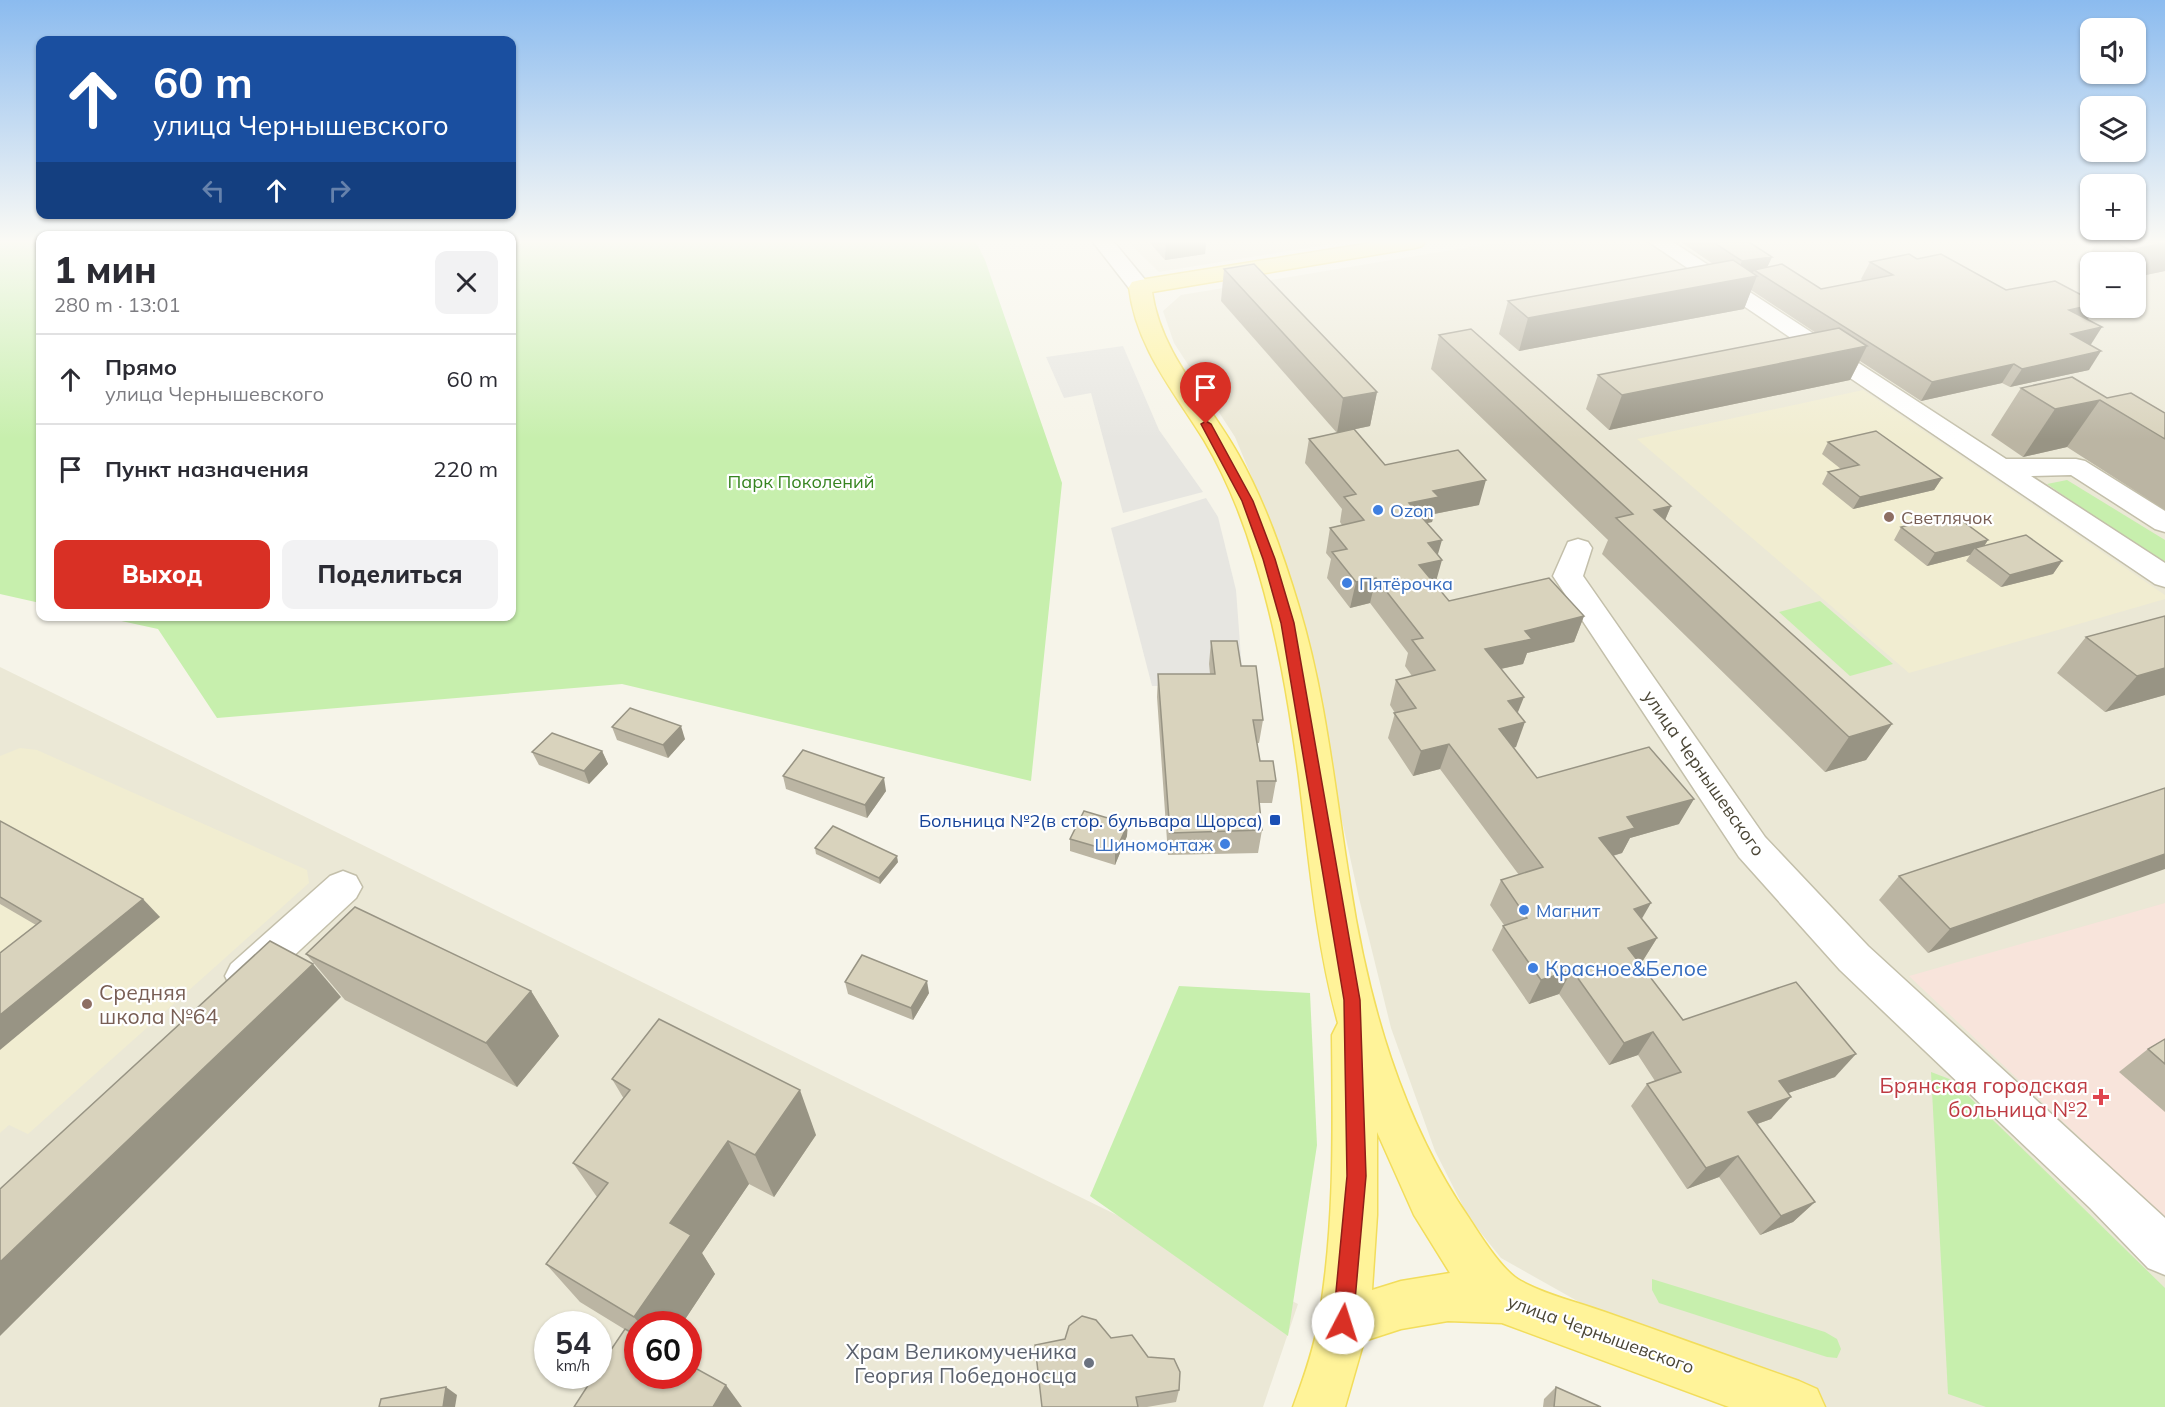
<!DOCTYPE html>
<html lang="ru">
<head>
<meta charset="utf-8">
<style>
  body { margin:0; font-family:Mulish,sans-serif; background:#f2f2f3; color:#2b2b33; height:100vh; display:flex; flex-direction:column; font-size:22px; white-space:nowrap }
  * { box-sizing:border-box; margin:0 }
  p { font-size:20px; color:#7c7c81 }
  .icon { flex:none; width:33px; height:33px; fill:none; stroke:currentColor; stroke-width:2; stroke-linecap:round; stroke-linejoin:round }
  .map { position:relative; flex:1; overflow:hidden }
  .drawer { position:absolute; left:36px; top:231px; width:480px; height:390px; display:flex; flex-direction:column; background:#fff; border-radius:12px; box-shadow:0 2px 4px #0004 }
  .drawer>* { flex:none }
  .hud { position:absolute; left:36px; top:36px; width:480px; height:183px; border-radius:12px; box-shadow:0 2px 4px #0004; background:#1a4fa0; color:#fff; overflow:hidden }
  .fabs { position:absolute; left:2080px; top:18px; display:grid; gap:12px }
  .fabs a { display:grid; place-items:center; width:66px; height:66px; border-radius:12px; background:#fff; box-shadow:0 2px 4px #0004; font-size:30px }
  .speed { position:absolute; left:534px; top:1311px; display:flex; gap:12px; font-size:30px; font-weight:700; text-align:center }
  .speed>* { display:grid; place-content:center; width:78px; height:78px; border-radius:50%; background:#fff; box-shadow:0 2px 4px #0004; line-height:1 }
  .speed small { font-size:15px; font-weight:400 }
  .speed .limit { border:9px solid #d22; background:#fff; color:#111 }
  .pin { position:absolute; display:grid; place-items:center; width:51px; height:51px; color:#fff; margin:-62px -26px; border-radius:50% 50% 50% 0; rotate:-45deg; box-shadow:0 0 6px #0007 }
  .pin .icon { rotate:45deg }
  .me { position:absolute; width:66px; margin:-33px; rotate:5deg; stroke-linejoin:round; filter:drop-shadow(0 0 4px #0008) }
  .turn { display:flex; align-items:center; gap:21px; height:126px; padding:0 18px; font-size:27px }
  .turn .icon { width:78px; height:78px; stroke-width:2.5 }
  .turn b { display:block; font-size:42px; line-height:51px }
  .lanes { display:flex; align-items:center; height:57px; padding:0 18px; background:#0003; justify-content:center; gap:30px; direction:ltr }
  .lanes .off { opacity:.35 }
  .round { display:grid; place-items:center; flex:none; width:63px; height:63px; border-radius:12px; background:#f2f2f3 }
  .head { display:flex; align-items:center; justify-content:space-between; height:102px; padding:0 18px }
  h1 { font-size:36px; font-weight:800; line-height:45px }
  .action { display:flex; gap:12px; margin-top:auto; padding:12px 18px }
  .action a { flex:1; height:69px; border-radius:12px; background:#d93025; color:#fff; font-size:24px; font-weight:800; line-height:69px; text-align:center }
  .action a+a { background:#f2f2f3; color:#2b2b33 }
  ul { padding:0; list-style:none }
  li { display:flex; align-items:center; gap:18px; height:90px; padding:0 18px; border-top:2px solid #e1e1e2 }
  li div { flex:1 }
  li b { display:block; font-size:22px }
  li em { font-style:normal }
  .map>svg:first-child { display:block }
</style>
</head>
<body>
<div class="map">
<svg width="2165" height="1407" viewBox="0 0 2165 1407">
  <rect width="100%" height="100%" fill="#f6f4e9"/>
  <g fill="#ebe8d6" fill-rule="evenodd">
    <path d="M1128,242H1344L1159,272Z"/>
    <path d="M1500,242H2165V1407H1807L1684,1361L1501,1258L1469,1218L1435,1151L1391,1028L1359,898L1283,552L1235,437L1174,343L1163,311L1181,295ZM2091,262H2136V308H2091Z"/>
    <path d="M0,667L1298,1304L1263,1407H0ZM548,1324H598V1376H548ZM638,1324H688V1376H638Z"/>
  </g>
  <g fill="#f1edd1">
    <path d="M1863,390L2165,595V599L1909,673L1637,439Z"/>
    <path d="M20,748L37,750L307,870L309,883L28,1134L9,1125L0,1133V756Z"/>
  </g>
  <path fill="#f8e4db" d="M2165,903V1218L1909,976Z"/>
  <g fill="#c7efad">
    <path d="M0,242H40V603L0,594Z"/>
    <path d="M512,242H976L985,260L1062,483L1031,781L622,684L217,718L158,629L103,617L512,616Z"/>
    <path d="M2067,480L2165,540V565L2047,484Z"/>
    <path d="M1820,601L1893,664L1850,676L1779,612Z"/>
    <path d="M1179,986L1310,993L1317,1145L1288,1336L1090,1196Z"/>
    <path d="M1931,1072L1952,1080L2165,1288V1407H1986L1948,1394Z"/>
    <path d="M1652,1279L1825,1332L1837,1339L1841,1349L1837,1358L1827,1357L1659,1303L1652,1290Z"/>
  </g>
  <g fill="#e7e6e1">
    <path d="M1123,346L1159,430L1203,492L1123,513L1091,393L1064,398L1046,357Z"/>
    <path d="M1206,498L1218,517L1236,590L1243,684L1152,686L1111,528Z"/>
  </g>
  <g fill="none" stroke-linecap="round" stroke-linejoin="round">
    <g stroke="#c3bfaa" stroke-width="3">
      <g id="minor">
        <path d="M1093,242H1114L1151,287L1148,292H1132Z"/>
        <path d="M1649,242H1673L2006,459H2076L2085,461L2165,511V532L2155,529L2071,475L2031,476L2165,563V587L2155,584Z"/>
        <path d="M1578,539L1588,542L1592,548L1583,576L1765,837L1868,946L2165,1218V1275L2148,1268L2090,1208L1840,970L1739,857L1553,576L1568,542Z"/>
        <path d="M343,871L356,876L362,887L356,898L259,988L245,994L231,988L225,976L231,964L330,876Z"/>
      </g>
    </g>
    <g stroke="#f2dd5b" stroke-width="3">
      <path id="major" d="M1377,242H1425L1422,246L1415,248L1152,292C1161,355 1208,400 1238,454C1265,502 1283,554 1299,607C1326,696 1335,792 1350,884C1368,1001 1401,1119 1469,1218C1480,1235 1503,1272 1521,1281C1546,1295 1578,1302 1605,1312C1670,1335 1734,1358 1799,1381L1817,1389L1825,1407H1729L1502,1323L1448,1321L1401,1329L1364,1341L1345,1407H1293C1303,1380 1313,1352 1318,1324C1335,1229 1333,1131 1332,1035L1338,1023C1316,943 1309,859 1299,777C1289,703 1277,631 1255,560C1243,519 1226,477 1204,440C1173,390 1136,347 1129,287L1132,282L1140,280ZM1377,1132L1414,1215L1450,1273L1401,1281L1372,1290L1377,1215Z"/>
    </g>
    <use href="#minor" fill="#fff" fill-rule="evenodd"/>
    <use href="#major" fill="#fff399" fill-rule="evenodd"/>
  </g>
  <g fill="#bbb5a3">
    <path d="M1149,242H1206L1205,254L1165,260Z"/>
    <path d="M1681,242H1749L1772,257L1767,267L1821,289L1863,281L1861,279L1870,262L1917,259L2088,320L2090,345L2089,370L2010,387L2002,383L1921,401L1860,361L1850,380L1609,430L1586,409L1598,375L1816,333L1751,290L1744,309L1519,351L1499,334L1508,301L1713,264Z"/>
    <path d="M2097,242H2165V271L2136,277V262H2091V273L2081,268Z"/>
    <path d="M1224,269L1377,392L1370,426L1337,433L1221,301Z"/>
    <path d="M1439,335L1671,506L1665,520L1892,724L1866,760L1825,772L1602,554L1608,540L1431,369Z"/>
    <path d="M2021,388L2107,398L2165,413V510L2067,447L2023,457L1991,435Z"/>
    <path d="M1309,439L1385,465L1479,505L1434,514L1432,522L1427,523L1438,555L1435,585L1449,601L1584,616L1574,642L1527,653L1523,664L1501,669L1518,712L1516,747L1513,748L1537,778L1679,824L1630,838L1622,853L1613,856L1642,919L1657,938L1642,962L1639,963L1683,1020L1835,1077L1788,1093L1771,1119L1757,1124L1815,1202L1793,1222L1760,1235L1719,1177L1687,1189L1631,1106L1647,1084L1655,1081L1638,1055L1609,1065L1559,994L1529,1004L1492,950L1503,926L1504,925L1490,905L1501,880L1519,875L1440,769L1413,776L1388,738L1395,713L1390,705L1396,680L1412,676L1405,666L1408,653L1370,603L1350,608L1327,578L1331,559L1326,553L1330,528L1342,525L1340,522L1342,509L1305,463Z"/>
    <path d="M1828,442L1942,478L1934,490L1853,509L1822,484L1828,472L1841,469L1822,454Z"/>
    <path d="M1901,527L1988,540L1984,546L2062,561L2053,574L2001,587L1966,561L1970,555L1927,566L1894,540Z"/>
    <path d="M2165,616V695L2105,712L2057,673L2086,637Z"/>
    <path d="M1211,641L1241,666L1263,720L1259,743H1257L1260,761L1276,781L1272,803H1259L1262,830L1258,853L1168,855L1157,697L1158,674H1210L1209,664Z"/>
    <path d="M612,727L685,739L668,758L617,740Z"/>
    <path d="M602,751L608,764L589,784L539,765L532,752Z"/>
    <path d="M783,776L886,791L867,818L786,789Z"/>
    <path d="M2165,788L1928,953L1879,900L1899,876Z"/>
    <path d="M0,821L160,917L36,925L0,904Z"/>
    <path d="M1127,836L1115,865L1070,851V839Z"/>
    <path d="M815,848L898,862L880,884L816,854Z"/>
    <path d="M306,954L531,991L559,1036L517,1087L345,1000Z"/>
    <path d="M845,982L929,993L913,1020L848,994Z"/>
    <path d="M2165,1039V1112L2119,1072L2148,1049Z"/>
    <path d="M612,1079L816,1135L774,1197L749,1184L702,1253L715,1274L682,1324H638V1376L624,1329L580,1302L546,1264L597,1197L573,1163L624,1099Z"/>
    <path d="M1111,1338L1148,1357L1179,1390L1176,1402L1147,1407H1042Z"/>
    <path d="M1556,1387L1601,1407H1543L1544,1399Z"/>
  </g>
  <g fill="#989484">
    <path d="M1166,242H1206L1205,254L1165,260Z"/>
    <path d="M2165,243V271L2136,277V262H2122L2130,250Z"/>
    <path d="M1772,257L1764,274L1754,270L1752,276L1735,278L1742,261Z"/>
    <path d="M1757,276L1744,309L1519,351L1528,318Z"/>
    <path d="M2091,305V308H2095L2086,322L2069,310Z"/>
    <path d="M2102,327L2090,346L2071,334Z"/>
    <path d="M1867,346L1850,380L1609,430L1622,395Z"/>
    <path d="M2101,351L2089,370L2010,387L2022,369Z"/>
    <path d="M2014,364L2002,383L1921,401L1932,382Z"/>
    <path d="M1377,392L1370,426L1337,433L1343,398Z"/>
    <path d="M2100,400L2067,447L2023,457L2055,409Z"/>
    <path d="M1942,478L1934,490L1853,509L1860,497Z"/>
    <path d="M1486,480L1479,505L1434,514L1432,522L1403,528L1409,503L1433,491Z"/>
    <path d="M1671,506L1656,541L1654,510Z"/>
    <path d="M1442,540L1436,561L1442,560L1435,585L1419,565L1428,543Z"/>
    <path d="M1988,540L1980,552L1975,548L1970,555L1927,566L1935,553Z"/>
    <path d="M2062,561L2053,574L2001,587L2010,575Z"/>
    <path d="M1376,578L1370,603L1350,608L1356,582Z"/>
    <path d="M1584,616L1574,642L1527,653L1523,664L1477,674L1485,649L1525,631Z"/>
    <path d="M2165,668V695L2105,712L2137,676Z"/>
    <path d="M1524,697L1514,722L1508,701Z"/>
    <path d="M1525,722L1516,747L1489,754L1499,729Z"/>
    <path d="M1892,724L1866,760L1825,772L1849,737Z"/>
    <path d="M681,726L685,739L668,758L663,745Z"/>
    <path d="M1449,744L1440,769L1413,776L1421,751Z"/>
    <path d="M602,751L608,764L589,784L584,771Z"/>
    <path d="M884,778L886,791L867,818L865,805Z"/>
    <path d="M1694,799L1679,824L1630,838L1622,853L1587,863L1599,838L1627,817Z"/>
    <path d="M1128,824L1127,836L1115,865V852Z"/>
    <path d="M2165,854V869L1928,953L1950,929Z"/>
    <path d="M897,856L898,862L880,884L879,878Z"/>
    <path d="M143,899L160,917L0,1050V1015Z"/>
    <path d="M1651,903L1637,927L1634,909Z"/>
    <path d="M1657,938L1642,962L1613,972L1628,948Z"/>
    <path d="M313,964L341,997L0,1336V1262Z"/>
    <path d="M1572,970L1559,994L1529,1004L1541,980Z"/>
    <path d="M927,981L929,993L913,1020L911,1008Z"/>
    <path d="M531,991L559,1036L517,1087L486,1043Z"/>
    <path d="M1653,1032L1638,1055L1609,1065L1624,1043Z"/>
    <path d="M1856,1054L1835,1077L1759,1103L1779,1081Z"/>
    <path d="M800,1090L816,1135L774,1197L755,1155Z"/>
    <path d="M1791,1097L1771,1119L1729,1134L1748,1112Z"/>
    <path d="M728,1141L749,1184L702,1253L715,1274L682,1324H640L634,1317L670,1223Z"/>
    <path d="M1738,1156L1719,1177L1687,1189L1706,1168Z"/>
    <path d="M1815,1202L1793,1222L1760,1235L1781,1216Z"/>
    <path d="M726,1385L742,1407H713Z"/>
    <path d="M446,1387L457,1395L455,1407H443Z"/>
  </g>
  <g fill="#d9d3bd" stroke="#989484" stroke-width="1.5">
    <path d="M1713,242H1749L1772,257L1742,261Z"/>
    <path d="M2114,242H2165V243L2130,250Z"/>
    <path d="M1909,254L1917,259L1941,254L2006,290L2055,281L2091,300V305L2069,310L2102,327L2071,334L2101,351L2022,369L2014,364L1932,382L1754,270L1782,264L1821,289L1893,275L1870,262Z"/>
    <path d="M1733,260L1757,276L1528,318L1508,301Z"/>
    <path d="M1254,264L1377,392L1343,398L1224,269Z"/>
    <path d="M1839,328L1867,346L1622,395L1598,375Z"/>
    <path d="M1471,329L1671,506L1654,510L1892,724L1849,737L1616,518L1633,514L1439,335Z"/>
    <path d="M2072,377L2107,398L2131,393L2165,413V439L2100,400L2055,409L2021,388Z"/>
    <path d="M1354,429L1385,465L1458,450L1486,480L1433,491L1439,497L1409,503L1442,540L1428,543L1442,560L1419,565L1449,601L1549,578L1584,616L1525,631L1532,639L1485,649L1524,697L1508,701L1525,722L1499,729L1537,778L1649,747L1694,799L1627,817L1635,828L1599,838L1651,903L1634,909L1657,938L1628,948L1683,1020L1796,982L1856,1054L1779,1081L1791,1097L1748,1112L1815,1202L1781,1216L1738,1156L1706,1168L1647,1084L1681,1072L1653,1032L1624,1043L1572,970L1541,980L1503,926L1527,918L1501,880L1543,867L1449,744L1421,751L1394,713L1416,708L1396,680L1435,670L1412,640L1423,638L1376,578L1356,582L1332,552L1347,549L1330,528L1364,520L1344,497L1356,494L1309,439Z"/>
    <path d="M1876,431L1942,478L1860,497L1828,472L1859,465L1828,442Z"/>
    <path d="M1953,514L1988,540L1935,553L1901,527Z"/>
    <path d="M2026,535L2062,561L2010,575L1975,548Z"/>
    <path d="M2165,616V668L2137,676L2086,637Z"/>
    <path d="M1211,641H1237L1241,666H1256L1263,720H1253L1260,761H1273L1276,781H1257L1262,830L1170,833L1158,674H1215Z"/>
    <path d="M630,708L681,726L663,745L612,727Z"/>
    <path d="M552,733L602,751L584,771L532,752Z"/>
    <path d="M803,750L884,778L865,805L783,776Z"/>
    <path d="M2165,788V854L1950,929L1899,876Z"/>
    <path d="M1084,811L1128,824L1115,852L1070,839Z"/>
    <path d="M0,821L143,899L0,1015V953L41,921L0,897Z"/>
    <path d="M833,826L897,856L879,878L815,848Z"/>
    <path d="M355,907L531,991L486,1043L306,954Z"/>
    <path d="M270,941L313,964L0,1262V1189Z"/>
    <path d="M862,955L927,981L911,1008L845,982Z"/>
    <path d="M659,1019L800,1090L755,1155L728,1141L670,1223L691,1235L634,1317L546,1264L608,1183L573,1163L630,1090L612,1079Z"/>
    <path d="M2165,1039V1064L2148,1049Z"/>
    <path d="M1082,1316L1096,1320L1111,1338L1132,1335L1148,1357L1174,1359L1180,1372L1179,1390L1136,1397L1138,1407H1042L1035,1345L1065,1339L1069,1326Z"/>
    <path d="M625,1329L638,1336V1376H688V1364L726,1385L713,1407H574L594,1376H598V1369Z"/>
    <path d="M446,1387L443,1407H379L381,1399Z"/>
    <path d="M1556,1387L1601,1407H1554Z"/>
  </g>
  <linearGradient id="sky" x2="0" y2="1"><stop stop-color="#8bbbef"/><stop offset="0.55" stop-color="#fbfaf5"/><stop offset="1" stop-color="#fbfaf5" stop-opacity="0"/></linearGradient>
  <rect width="2165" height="439" fill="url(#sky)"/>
  <path fill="#d93025" stroke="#8d1f18" stroke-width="1.5" d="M1206,421L1211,424L1253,501L1275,559L1294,623L1360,1000L1366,1176L1353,1323L1350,1330L1343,1333L1336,1330L1333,1323L1347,1176L1344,1000L1281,623L1263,559L1242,501L1201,424Z"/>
  <g fill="#3f7fe0" stroke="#fff" stroke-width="2">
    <circle cx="1378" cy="510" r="6"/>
    <circle cx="1347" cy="583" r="6"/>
    <circle cx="1225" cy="844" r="6"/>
    <circle cx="1524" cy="910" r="6"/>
    <circle cx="1533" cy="968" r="6"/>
  </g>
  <g fill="#8d6e63" stroke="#fff" stroke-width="2">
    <circle cx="1889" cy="517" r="6"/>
    <circle cx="87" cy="1004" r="6"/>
  </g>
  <rect fill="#1a4fb4" stroke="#fff" stroke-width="2" x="1269" y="814" width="12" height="12" rx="3"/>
  <path fill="#e0444e" stroke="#fff" stroke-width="2" d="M2098 1088h6v6h6v6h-6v6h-6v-6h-6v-6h6z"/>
  <circle fill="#6b7280" stroke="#fff" stroke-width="2" cx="1089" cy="1363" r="6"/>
  <g text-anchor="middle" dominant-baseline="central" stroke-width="4.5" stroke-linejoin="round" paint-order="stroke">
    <g font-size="18" fill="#378521" stroke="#fff">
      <text x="801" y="481">Парк Поколений</text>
    </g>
    <g font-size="18" fill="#366cbe" stroke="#fff" text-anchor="start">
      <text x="1390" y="510">Ozon</text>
      <text x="1359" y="583">Пятёрочка</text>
      <text x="1213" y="844" text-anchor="end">Шиномонтаж</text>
      <text x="1536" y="910">Магнит</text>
    </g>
    <g font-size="18" fill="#785e54" stroke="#fff" text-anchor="start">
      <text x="1901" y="517">Светлячок</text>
    </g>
    <g font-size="18" fill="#4b4636" stroke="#fff">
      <text transform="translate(1704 773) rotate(55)">улица Чернышевского</text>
      <text transform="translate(1601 1334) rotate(20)">улица Чернышевского</text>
    </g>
    <g font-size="18" fill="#164399" stroke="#fff" text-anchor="end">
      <text x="1263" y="820">Больница №2(в стор. бульвара Щорса)</text>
    </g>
    <g font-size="21" fill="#366cbe" stroke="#fff" text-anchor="start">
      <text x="1545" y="968">Красное&amp;Белое</text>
    </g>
    <g font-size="21" fill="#785e54" stroke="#fff" text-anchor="start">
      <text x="99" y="992">Средняя<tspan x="99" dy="24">школа №64</tspan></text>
    </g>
    <g font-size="21" fill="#be3a42" stroke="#fff" text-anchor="end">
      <text x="2088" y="1085">Брянская городская<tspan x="2088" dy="24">больница №2</tspan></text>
    </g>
    <g font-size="21" fill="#5b616d" stroke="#fff" text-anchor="end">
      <text x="1077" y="1351">Храм Великомученика<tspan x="1077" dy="24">Георгия Победоносца</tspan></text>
    </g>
  </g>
</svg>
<div class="fabs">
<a><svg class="icon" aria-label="sound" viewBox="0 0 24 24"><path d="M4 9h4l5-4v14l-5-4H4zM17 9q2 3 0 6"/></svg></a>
<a><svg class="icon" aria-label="layers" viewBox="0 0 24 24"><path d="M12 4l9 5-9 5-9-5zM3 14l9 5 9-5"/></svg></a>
<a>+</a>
<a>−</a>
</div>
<div class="speed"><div>54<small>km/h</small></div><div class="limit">60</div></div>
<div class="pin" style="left:1206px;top:424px;background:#d93025"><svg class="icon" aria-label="arrive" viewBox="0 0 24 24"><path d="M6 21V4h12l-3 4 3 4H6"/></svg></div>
<svg class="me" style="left:1343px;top:1323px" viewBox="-20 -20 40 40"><circle r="19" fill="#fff"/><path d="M0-13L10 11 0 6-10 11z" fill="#d93025"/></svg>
<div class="hud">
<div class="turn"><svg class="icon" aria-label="ahead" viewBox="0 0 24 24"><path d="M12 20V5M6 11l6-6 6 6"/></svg><div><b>60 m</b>улица Чернышевского</div></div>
<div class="lanes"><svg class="icon off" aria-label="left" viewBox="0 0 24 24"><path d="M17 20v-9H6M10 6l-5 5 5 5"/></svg><svg class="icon" aria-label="ahead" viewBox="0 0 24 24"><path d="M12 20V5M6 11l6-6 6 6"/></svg><svg class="icon off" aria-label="right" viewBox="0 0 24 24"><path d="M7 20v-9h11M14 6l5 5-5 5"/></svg></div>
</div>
<section class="drawer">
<div class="head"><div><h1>1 мин</h1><p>280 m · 13:01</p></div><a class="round"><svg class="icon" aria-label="close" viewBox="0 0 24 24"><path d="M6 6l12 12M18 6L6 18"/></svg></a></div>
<ul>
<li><svg class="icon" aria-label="ahead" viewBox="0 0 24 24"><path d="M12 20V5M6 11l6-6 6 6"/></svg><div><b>Прямо</b><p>улица Чернышевского</p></div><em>60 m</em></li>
<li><svg class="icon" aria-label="arrive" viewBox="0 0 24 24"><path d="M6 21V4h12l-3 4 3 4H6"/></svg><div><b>Пункт назначения</b></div><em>220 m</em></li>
</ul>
<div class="action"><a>Выход</a><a>Поделиться</a></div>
</section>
</div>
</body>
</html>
